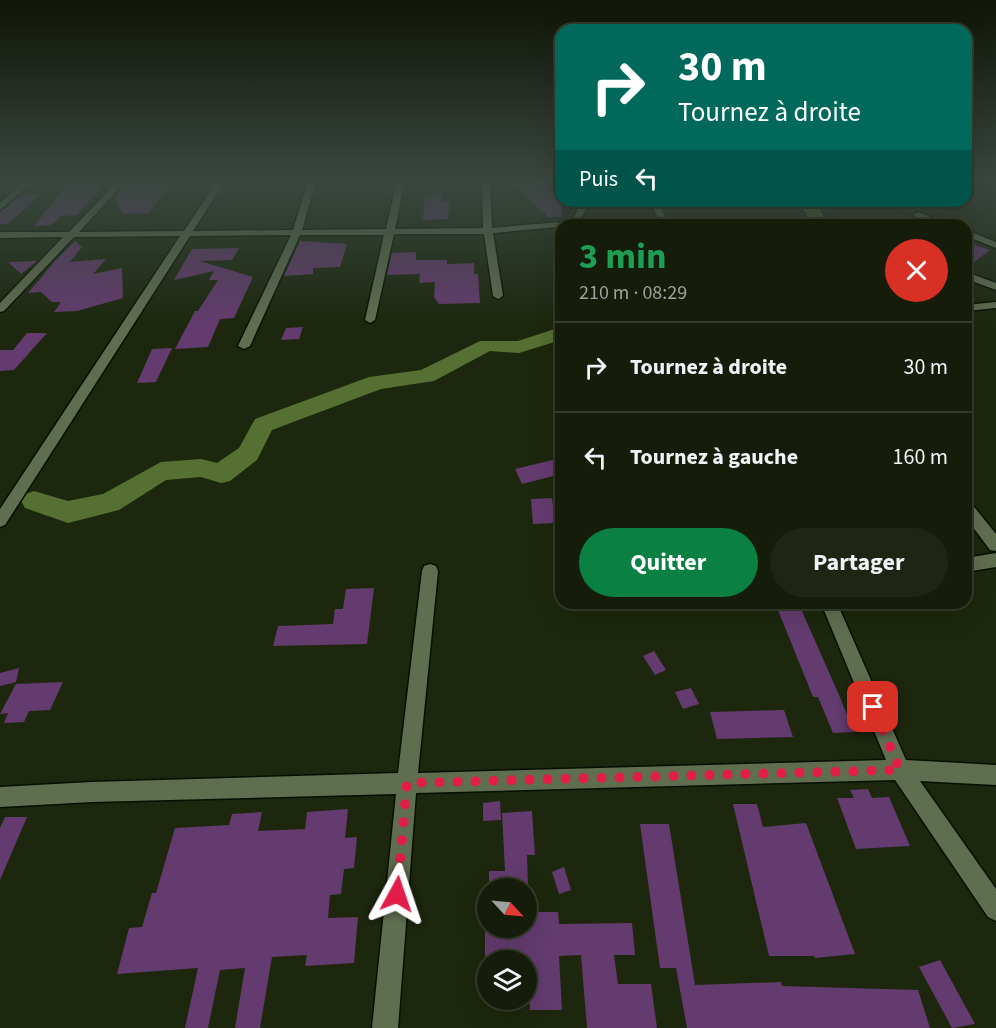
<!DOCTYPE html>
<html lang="fr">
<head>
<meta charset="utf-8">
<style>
  body { margin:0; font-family:"Source Sans 3",sans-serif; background:#1e2613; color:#f1f3f6; height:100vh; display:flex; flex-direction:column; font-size:22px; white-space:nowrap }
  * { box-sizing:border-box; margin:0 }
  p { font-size:20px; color:#9da29c }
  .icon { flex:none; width:33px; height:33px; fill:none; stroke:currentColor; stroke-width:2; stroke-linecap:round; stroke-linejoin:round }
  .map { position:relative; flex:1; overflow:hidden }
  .panel { position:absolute; left:555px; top:219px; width:417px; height:390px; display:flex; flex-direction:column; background:#151d0a; border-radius:18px; box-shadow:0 6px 24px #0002,0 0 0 2px #343b2b }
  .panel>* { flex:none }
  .guide { position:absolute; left:555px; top:24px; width:417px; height:183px; border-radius:18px; box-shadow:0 6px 24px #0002,0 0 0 2px #343b2b; background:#00695c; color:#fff; overflow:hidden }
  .needle { width:39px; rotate:116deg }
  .tools { position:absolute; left:477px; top:878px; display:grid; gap:12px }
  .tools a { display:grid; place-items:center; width:60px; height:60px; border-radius:50%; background:#151d0a; box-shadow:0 6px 24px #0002,0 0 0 2px #343b2b; font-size:30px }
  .pin { position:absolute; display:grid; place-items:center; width:51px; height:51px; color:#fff; margin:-26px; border-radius:12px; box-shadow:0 3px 9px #0006 }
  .me { position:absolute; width:66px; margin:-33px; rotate:5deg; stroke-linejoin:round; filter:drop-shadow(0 0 4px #0008) }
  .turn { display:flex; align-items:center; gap:21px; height:126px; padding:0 24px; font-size:27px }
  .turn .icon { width:78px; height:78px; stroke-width:2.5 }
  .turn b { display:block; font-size:42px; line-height:51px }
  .then { display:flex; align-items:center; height:57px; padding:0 24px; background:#0003; gap:12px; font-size:22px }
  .round { display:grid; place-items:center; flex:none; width:63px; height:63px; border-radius:32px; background:#1e2613 }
  .head { display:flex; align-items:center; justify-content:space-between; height:102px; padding:0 24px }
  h1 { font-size:36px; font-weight:700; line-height:45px; color:#1e9e55 }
  .button { display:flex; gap:12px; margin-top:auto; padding:12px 24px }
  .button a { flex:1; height:69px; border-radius:36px; background:#0b8043; color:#fff; font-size:24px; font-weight:700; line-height:69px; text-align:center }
  .button a+a { background:#1e2613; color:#f1f3f6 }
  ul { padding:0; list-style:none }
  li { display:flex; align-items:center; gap:18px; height:90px; padding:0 24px; border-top:2px solid #343b2b }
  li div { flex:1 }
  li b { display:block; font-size:22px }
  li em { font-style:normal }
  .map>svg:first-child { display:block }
</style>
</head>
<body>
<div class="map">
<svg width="996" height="1028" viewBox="0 0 996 1028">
  <rect width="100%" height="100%" fill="#1c270d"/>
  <path fill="#1f2d0b" d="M863,201H871L931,225H858L834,214Z"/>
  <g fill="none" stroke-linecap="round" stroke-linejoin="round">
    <g fill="#557032" fill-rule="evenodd">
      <path d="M795,201H812C819,208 827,214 821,225H805L807,214Z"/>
      <path d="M561,327V340L519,353L490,351L434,381L381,389L272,430L257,460L230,481L221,483L201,477L166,480L119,510L68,523L25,508L21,501L25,494L34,491L68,501L103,494L161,462L201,459L217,463L239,448L255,419L369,377L421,370L480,341H518Z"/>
    </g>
  </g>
  <g fill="#633b6e">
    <path d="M130,181H172L149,213L122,214L115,196Z"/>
    <path d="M510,181H554L555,188H561L562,217H546L545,212H542Z"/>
    <path d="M66,185H103L77,215L59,216V219L50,225L34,226Z"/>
    <path d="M23,194H41L8,224H0V212Z"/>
    <path d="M442,194L441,201H449L448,219L423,220L425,195Z"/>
    <path d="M75,241L82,247L70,262L106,259L93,274L122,268L123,298L77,311L54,312L61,302H52L41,292L28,293L56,260Z"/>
    <path d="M300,241L347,244L340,267L313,268V274L284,276Z"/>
    <path d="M975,245L990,250L966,268V251Z"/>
    <path d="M239,248L232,260L200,261L253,277L234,318L220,319L208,347L175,349L195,311H198L218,280H209L214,271L174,280L192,249Z"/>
    <path d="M416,252V260H447V264L474,263V274H478L480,303L439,304L434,297L435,282L419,283L420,274L387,275L392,253Z"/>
    <path d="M37,261L21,274L8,262Z"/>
    <path d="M303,327L299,339L281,340L286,328Z"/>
    <path d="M27,333H47L14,370L0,371V350H13Z"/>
    <path d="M172,348L156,382L137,383L152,349Z"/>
    <path d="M561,458V474L522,484L515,469Z"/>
    <path d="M552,498L555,523L533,524L531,499Z"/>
    <path d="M374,588L367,644L273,646L278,626L333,624L335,609H343L346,589Z"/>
    <path d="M801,609L839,695L854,732L833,733L818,697H813L778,610Z"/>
    <path d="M654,651L666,670L655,675L643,656Z"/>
    <path d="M19,668L16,682L0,686V673Z"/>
    <path d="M63,682L50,710L29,711L24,722L4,723L8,713L0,714L16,684Z"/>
    <path d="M691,688L699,704L683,709L675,692Z"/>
    <path d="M784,710L793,737L717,739L710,712Z"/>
    <path d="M868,789L872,798L889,797L910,846L856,849L837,798H854L850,790Z"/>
    <path d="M500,801L501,820L483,821V803Z"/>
    <path d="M733,804H757L763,827L806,823L855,954L815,958L814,956H769Z"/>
    <path d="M348,809L345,838L357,837L354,868L344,869L341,894L330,895L328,918L358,917L354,963L305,966L307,955L272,957L260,1028H235L245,968L220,970L208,1028H185L198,968L117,974L129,928L142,927L152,893H156L175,828L229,825L232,814L262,812L258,831L305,829L307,812Z"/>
    <path d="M532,811L535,855H527L528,888H489V871H505L502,813Z"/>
    <path d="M5,817H27L0,880V828Z"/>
    <path d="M640,824H669L695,985L781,982L782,986L918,990L930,1028H687L676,968H660Z"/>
    <path d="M564,867L571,890L559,894L552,872Z"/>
    <path d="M526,912H558L559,924L632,923L635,955H614L618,984H651L657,1028H587L581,955L559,956L562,1010H530L528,955L485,956V927H526Z"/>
    <path d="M940,960L975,1024L952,1028L919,967Z"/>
  </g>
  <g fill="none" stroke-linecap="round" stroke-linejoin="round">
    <g stroke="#061000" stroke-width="3">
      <g id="minor">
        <path d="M25,181H34L0,210V203Z"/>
        <path d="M118,181H126L79,232L184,231L217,181H225L193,231L293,230L308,181H316L302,230L386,229L397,181H405L395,229L483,228L482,181H490L492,228L572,221L578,209L576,201H584L586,209L578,225L493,233L503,296L498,299L493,296L484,234H394L375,320L370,323L365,320L384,235H300L250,346L244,349L238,346L291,235L190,236L5,525L0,527V509L180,236L74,237L4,311L0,312V303L63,237L0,238V232H69Z"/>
        <path d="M650,201H658L669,225H661Z"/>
        <path d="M918,212L946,223L947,225H935L915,217L914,215Z"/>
        <path d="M966,230L996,242V248L966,236Z"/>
        <path d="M966,272L996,283V290L966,279Z"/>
        <path d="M996,302V308L966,311V305Z"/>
        <path d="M966,501L971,503L996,534V551L990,550L966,518Z"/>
        <path d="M996,553V567L966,572V558Z"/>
        <path d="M430,564L436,566L438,571L418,773L886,760L821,603H837L906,760L996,765V785L920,781L996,889V921L988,917L895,780L416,793L398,1028H372L396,794L92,802L0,807V787L92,782L398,773L422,571L424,566Z"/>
      </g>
    </g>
    <use href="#minor" fill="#606e50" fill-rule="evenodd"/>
  </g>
  <linearGradient id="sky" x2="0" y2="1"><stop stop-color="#0f1507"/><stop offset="0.56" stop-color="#3a4740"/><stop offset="1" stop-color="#3a4740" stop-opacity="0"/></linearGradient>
  <rect width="996" height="325" fill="url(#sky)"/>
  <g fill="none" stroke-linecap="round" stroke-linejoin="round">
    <path stroke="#e11d48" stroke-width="10" stroke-dasharray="0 18" d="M397,894L407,783L900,770L873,707"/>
  </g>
</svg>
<div class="tools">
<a><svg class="needle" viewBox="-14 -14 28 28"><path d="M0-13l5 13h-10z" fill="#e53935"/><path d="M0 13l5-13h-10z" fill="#9da29c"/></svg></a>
<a><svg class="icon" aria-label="layers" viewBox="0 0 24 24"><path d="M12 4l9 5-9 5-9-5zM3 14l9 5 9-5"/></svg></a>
</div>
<div class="pin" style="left:873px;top:707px;background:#d93025"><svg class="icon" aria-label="arrive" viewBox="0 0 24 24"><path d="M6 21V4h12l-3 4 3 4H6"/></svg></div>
<svg class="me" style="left:397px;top:894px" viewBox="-20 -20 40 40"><path d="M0-17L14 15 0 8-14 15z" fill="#e11d48" stroke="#fff" stroke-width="4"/></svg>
<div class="guide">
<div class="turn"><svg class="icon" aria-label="right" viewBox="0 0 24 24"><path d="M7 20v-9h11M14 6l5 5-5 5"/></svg><div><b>30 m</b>Tournez à droite</div></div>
<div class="then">Puis<svg class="icon" aria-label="left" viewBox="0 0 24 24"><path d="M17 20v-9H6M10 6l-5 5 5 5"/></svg></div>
</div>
<section class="panel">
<div class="head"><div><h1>3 min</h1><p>210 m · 08:29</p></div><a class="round" style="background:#d93025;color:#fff"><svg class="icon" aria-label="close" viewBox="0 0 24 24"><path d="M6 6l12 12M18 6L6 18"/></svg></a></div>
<ul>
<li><svg class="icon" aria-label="right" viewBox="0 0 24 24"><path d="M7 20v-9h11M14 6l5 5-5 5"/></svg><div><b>Tournez à droite</b></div><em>30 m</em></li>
<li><svg class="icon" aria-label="left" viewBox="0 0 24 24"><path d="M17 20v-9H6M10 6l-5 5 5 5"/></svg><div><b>Tournez à gauche</b></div><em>160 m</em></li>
</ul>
<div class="button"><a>Quitter</a><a>Partager</a></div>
</section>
</div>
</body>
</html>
